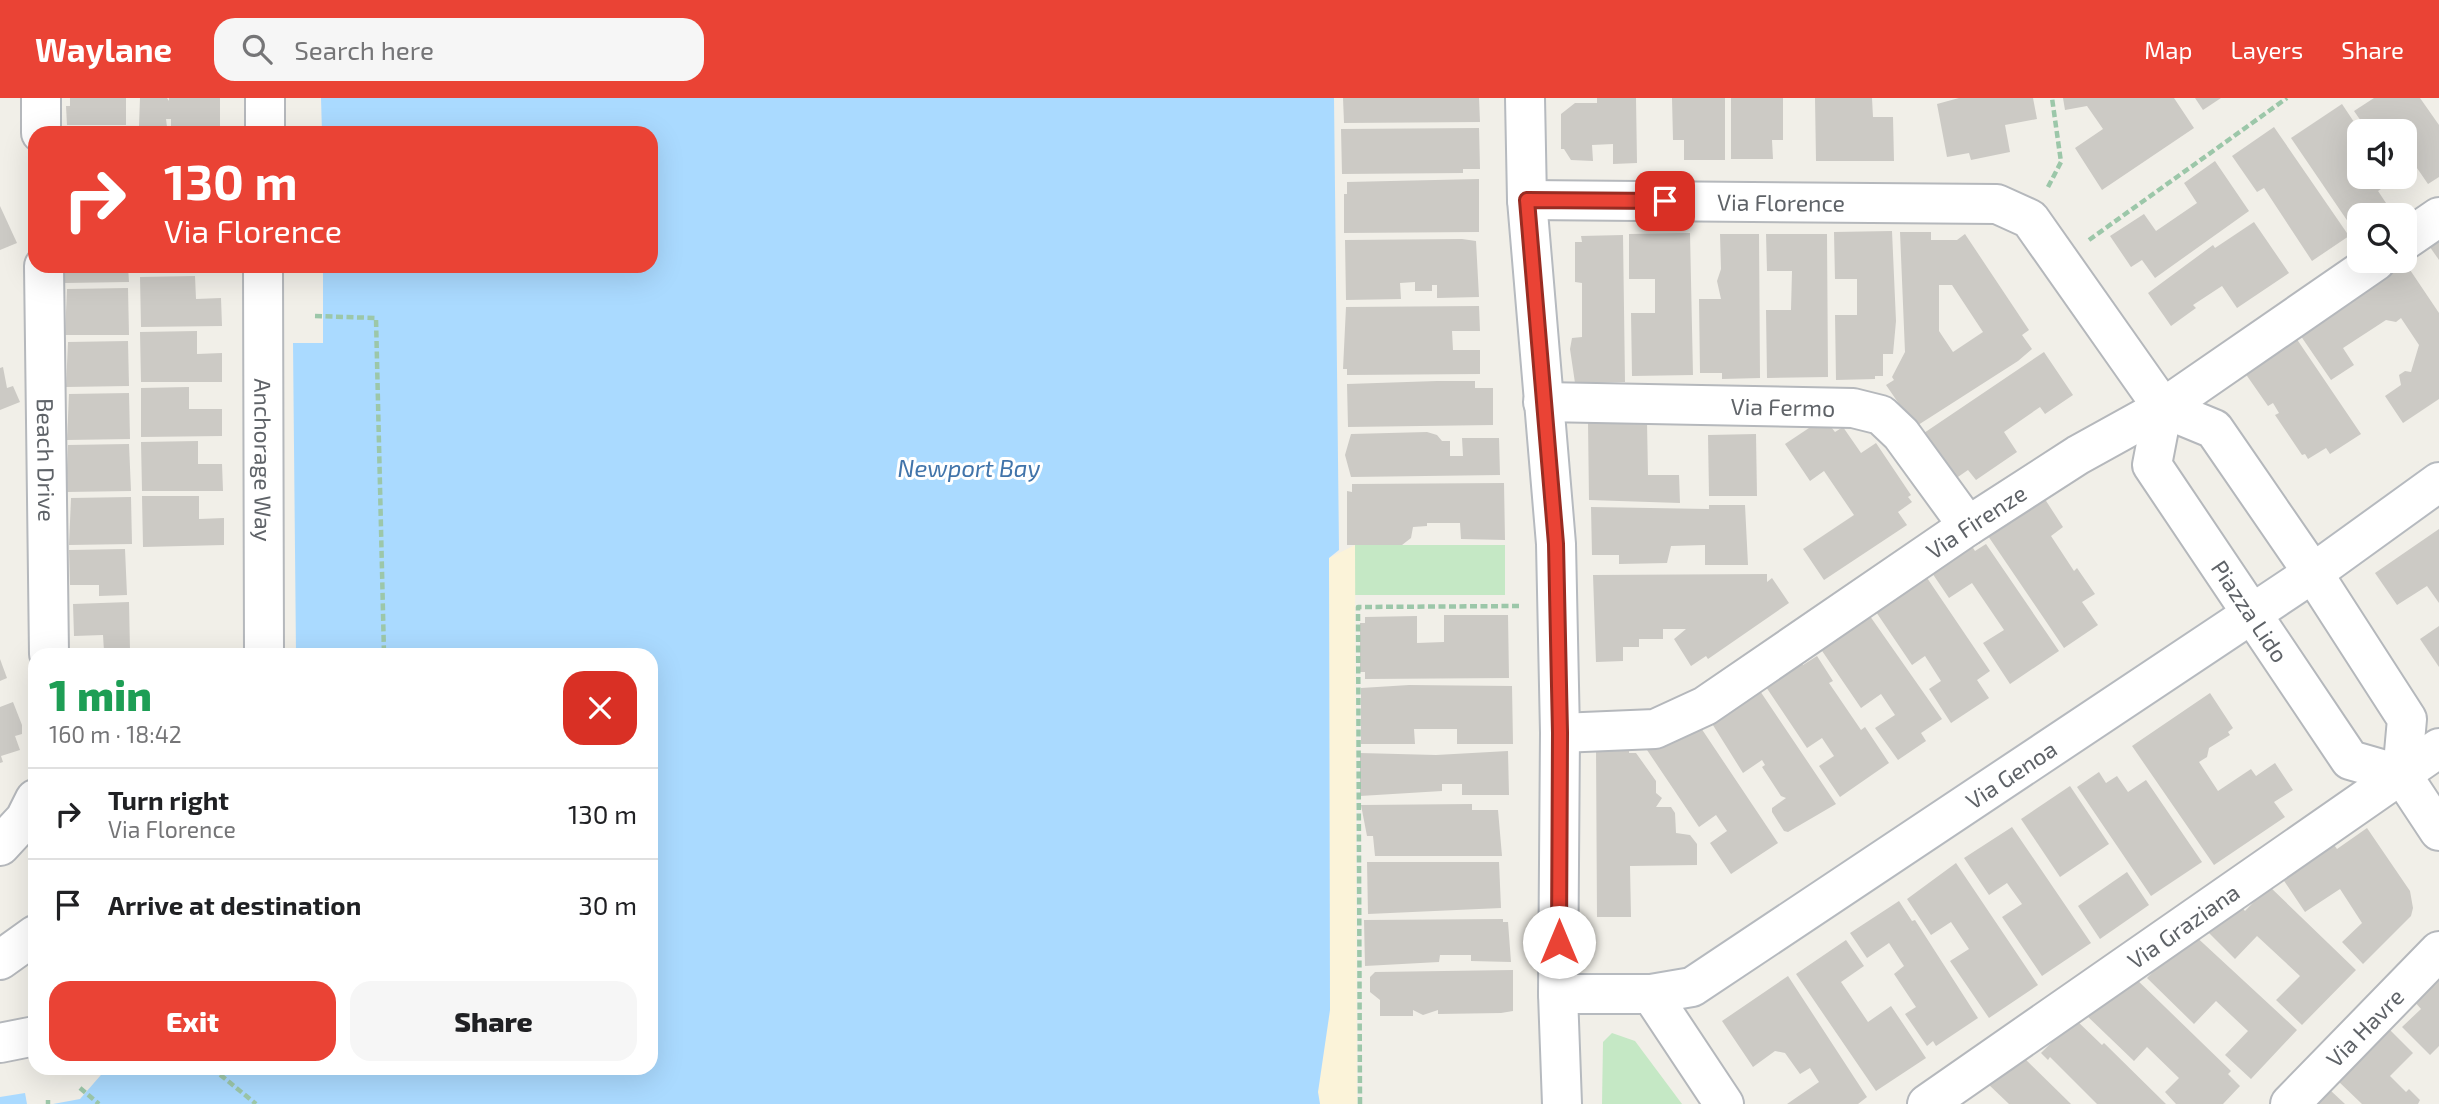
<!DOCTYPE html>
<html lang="en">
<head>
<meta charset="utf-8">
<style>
  body { margin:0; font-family:"Exo 2",sans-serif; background:#f6f6f6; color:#202124; height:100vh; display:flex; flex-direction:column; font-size:26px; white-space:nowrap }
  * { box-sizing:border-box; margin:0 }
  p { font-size:23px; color:#757577 }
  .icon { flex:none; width:38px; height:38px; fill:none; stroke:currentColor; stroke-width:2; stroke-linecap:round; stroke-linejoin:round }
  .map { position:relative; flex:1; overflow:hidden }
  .panel { position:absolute; left:28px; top:550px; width:630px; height:427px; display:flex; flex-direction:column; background:#fff; border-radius:21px; box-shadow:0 7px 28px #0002 }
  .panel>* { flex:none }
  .top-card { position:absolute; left:28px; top:28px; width:630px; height:147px; border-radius:21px; box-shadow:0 7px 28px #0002; background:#ea4335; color:#fff; overflow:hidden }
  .controls { position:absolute; left:2347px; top:21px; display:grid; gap:14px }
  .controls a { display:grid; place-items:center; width:70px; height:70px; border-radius:14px; background:#fff; box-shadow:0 7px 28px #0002; font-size:35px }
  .pin { position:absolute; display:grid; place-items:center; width:60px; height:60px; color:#fff; margin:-30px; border-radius:14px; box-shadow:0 4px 10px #0006 }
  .me { position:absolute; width:77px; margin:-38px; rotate:0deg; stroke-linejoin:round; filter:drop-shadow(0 0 5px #0008) }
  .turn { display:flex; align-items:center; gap:24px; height:147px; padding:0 21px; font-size:32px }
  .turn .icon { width:91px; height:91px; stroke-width:2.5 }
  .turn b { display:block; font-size:49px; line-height:60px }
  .round { display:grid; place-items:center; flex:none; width:74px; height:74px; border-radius:21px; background:#f6f6f6 }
  .overview { display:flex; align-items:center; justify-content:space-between; height:119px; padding:0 21px }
  h1 { font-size:42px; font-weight:800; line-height:52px; color:#1e9e55 }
  .action { display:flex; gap:14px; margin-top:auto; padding:14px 21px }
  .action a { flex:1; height:80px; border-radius:21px; background:#ea4335; color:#fff; font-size:28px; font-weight:800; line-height:80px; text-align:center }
  .action a+a { background:#f6f6f6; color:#202124 }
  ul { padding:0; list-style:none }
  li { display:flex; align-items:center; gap:21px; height:91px; padding:0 21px; border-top:2px solid #e0e0e0 }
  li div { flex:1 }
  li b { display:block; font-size:26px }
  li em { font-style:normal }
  header { display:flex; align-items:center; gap:42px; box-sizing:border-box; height:98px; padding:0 35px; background:#ea4335; color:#fff }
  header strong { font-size:33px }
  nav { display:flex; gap:38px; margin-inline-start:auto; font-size:24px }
  .search { width:490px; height:63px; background:#f6f6f6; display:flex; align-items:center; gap:18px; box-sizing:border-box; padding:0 24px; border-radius:21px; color:#757577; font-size:26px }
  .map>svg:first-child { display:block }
</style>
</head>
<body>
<header>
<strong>Waylane</strong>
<div class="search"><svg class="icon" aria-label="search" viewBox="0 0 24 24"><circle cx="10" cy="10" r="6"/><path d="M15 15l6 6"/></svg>Search here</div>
<nav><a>Map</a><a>Layers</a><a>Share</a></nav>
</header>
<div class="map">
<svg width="2439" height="1006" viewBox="0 0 2439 1006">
  <rect width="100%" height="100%" fill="#f1efe8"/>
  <g fill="#c5e8c5">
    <path d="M1355,447H1505V497H1354Z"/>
    <path d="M1612,935L1635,943L1682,1006H1602L1603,944Z"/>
  </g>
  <path fill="#fbf3d9" d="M1355,447L1357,1006H1320L1318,994L1330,912L1329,460Z"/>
  <g fill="#aadaff">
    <path d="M321,0H1334L1339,452L1329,460L1330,912L1318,994L1320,1006H53L80,1001L107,970H651V556H296L293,245H323V168H651V35H322Z"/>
    <path d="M25,995L27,1006H0V999Z"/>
  </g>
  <g fill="#cccac5" fill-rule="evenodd">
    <path d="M70,0H126V27H67L66,8H70Z"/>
    <path d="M140,0H167L169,3V0H220V30H229V35H171V21H166L167,29L139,28Z"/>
    <path d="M1343,0H1479L1480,24L1344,25Z"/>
    <path d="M1597,0H1636L1637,65L1613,66V46L1592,47L1593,63L1571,62L1564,51H1561V16L1575,5H1597Z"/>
    <path d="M1672,0H1725V62H1684V42H1673Z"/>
    <path d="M1731,0H1783V42H1772L1773,61H1731Z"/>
    <path d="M1815,0H1872L1873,19H1893L1894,63H1816Z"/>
    <path d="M1959,0H2033L2037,21L2005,27L2010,54L1971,62L1969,55L1947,59L1937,6Z"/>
    <path d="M2063,0H2174L2194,30L2102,92L2075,50L2103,31L2087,8L2065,12Z"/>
    <path d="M2195,0H2221L2203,12Z"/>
    <path d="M2374,0H2420L2439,27V79L2428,86L2408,57L2404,59V33H2368L2354,13Z"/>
    <path d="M2342,6L2360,33L2359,79H2392L2394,82L2378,93L2390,111L2381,117H2359V132L2355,134L2291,40Z"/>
    <path d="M2274,29L2349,138L2312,163L2264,90L2257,94L2232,58Z"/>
    <path d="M1479,30L1480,71H1463V75L1342,76L1341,31Z"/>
    <path d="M2215,63L2249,113L2155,180L2142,162L2131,169L2110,138L2144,116L2156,133L2197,105L2184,85Z"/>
    <path d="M1479,81V134L1344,135V96H1347V84Z"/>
    <path d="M0,108L17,145L0,152Z"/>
    <path d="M2254,124L2289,175L2237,210L2222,188L2193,207L2196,210L2171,228L2148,195L2213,147L2215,150Z"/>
    <path d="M1892,133L1896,223L1893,256H1883V278H1875V281L1836,282L1835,217H1857V181H1835L1834,134Z"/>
    <path d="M2439,133V162L2425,142Z"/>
    <path d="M1900,134H1931V142H1957L1965,136L2029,232L2022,237L2032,251L2018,263L1915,329L1886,287L1894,282L1892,279L1905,254ZM1939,187H1952L1983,234L1953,254L1939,233Z"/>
    <path d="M1690,135L1693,277L1632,278L1631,215H1655V181H1629V136Z"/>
    <path d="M1720,136H1759L1760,280L1722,281V275H1700L1699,201H1721L1717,183L1721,171Z"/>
    <path d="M1766,136H1827L1828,279L1767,280L1766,212H1791L1792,173H1767Z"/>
    <path d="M1623,137L1625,284L1575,285L1570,251L1572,240L1582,239V185L1575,184V144H1582L1581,138Z"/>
    <path d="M1462,141L1476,143L1479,199L1437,200V187H1432V193H1415V184L1400,185L1401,201L1346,202L1345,142Z"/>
    <path d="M2399,163H2404L2439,215V301L2403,325L2385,298L2401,287L2399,277L2405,273L2411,274L2419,247L2401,220L2396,224L2386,222L2343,250L2354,267L2331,282L2294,228L2341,202Z"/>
    <path d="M65,168H128L129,184L64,185Z"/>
    <path d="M195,178L196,201L221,200L222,228L141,229L140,179Z"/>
    <path d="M128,190L129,237H65L67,191Z"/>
    <path d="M1479,208L1480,233H1452L1453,252H1480V276L1347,277V271H1343L1346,209Z"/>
    <path d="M197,233V256L222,255V284H141L140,234Z"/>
    <path d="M2292,234L2361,336L2330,356L2326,350L2308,361L2305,356L2302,357L2275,317L2279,315L2273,305L2268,308L2245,275Z"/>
    <path d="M128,243L129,288L66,289L68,244Z"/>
    <path d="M2044,254L2073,297L2045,316L2040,309L2004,334L2017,354L1976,382L1968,372L1955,381L1924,335Z"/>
    <path d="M3,269L7,290L13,288L20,304L0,312V270Z"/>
    <path d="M1437,283H1475V290H1493V327L1348,329L1347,286Z"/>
    <path d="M189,289V311H222V338L141,339V290Z"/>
    <path d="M129,295L130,341L67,342L69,296Z"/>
    <path d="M1824,320L1835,334L1843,329L1861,355L1876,345L1911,397L1908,399L1912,404L1898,414L1907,427L1824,482L1803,451L1854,417L1824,373L1810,383L1785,346Z"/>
    <path d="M1588,324H1647L1648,377H1679L1680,405L1589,402Z"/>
    <path d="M1427,334L1437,337L1442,343H1450V358H1463L1462,340H1499L1500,377L1351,379L1345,357L1351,336Z"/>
    <path d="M1756,336L1757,398H1709L1708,337Z"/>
    <path d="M198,343V366H222L223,393H142L141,344Z"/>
    <path d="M129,346L131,393L66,394L68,347Z"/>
    <path d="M1504,385L1505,442L1461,441L1460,425H1427V428L1413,429L1411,440L1402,447H1347V393L1352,394V386Z"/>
    <path d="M2039,392L2063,429L2051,438L2074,473L2077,470L2095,496L2082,504L2098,527L2064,550L1984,432Z"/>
    <path d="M142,398H199V421L224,420V447L143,449Z"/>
    <path d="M131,399L132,446L69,447L71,400Z"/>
    <path d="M1709,407H1745L1748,467H1705V447L1671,448L1667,465L1619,466V457H1592L1591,409L1709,411Z"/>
    <path d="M2439,431V505L2427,488L2397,507L2375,475Z"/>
    <path d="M1968,442L1975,453L1986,446L2059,553L2010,586L1983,545L2004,532L1972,485L1949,500L1928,469Z"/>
    <path d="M125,451L127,497L99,498V487H70L69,452Z"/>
    <path d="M1921,471L1990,573L1977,582L1989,600L1951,625L1929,591L1941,583L1925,558L1912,567L1870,505Z"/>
    <path d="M1767,476V484L1772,480L1789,505L1708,561L1706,558L1691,568L1674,541L1686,531H1663V541H1639V549H1623V563L1596,564L1593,477Z"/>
    <path d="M129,504L130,553H104L103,537L74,538L73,506Z"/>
    <path d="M1865,511L1942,621L1921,635L1926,643L1898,662L1875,630L1895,617L1881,596L1861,610L1816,544Z"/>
    <path d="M1444,517H1508L1509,580L1365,581V574H1360V525H1365V519L1417,518V545L1444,544Z"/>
    <path d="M2439,528V569L2420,541Z"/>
    <path d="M1795,556L1803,567L1817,558L1833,583L1829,585L1861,632L1865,629L1889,665L1840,699L1819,668L1834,658L1822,640L1807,650L1760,580Z"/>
    <path d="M0,561L7,580L0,583Z"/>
    <path d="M1754,584L1836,706L1788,734L1784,733L1772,714V710L1786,700L1781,698L1762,669L1765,667L1762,662L1743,675L1706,616Z"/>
    <path d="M1409,587L1512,588L1513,646H1457V631H1414L1415,646H1361V590Z"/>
    <path d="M2210,595L2233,630L2228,634L2230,637L2209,650L2207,659L2199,664L2218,693L2251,671L2256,678L2275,665L2293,692L2274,704L2285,719L2214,767L2132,648Z"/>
    <path d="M13,604L22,627V636L15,638L20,652L1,658L3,664L0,665V609Z"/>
    <path d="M1697,624L1778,745L1731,776L1710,745L1727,733L1716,717L1699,729L1645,649Z"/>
    <path d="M1596,648H1629V655H1636L1656,683V695L1662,700L1656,709H1671L1675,715L1676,735L1690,737L1697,746V767L1630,768L1631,819H1597Z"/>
    <path d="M1508,653L1509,697H1462V686H1442V693L1360,698V655L1436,657Z"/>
    <path d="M2099,674L2106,685L2117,678L2128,694L2146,682L2202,764L2151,798L2077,689Z"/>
    <path d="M2070,688L2109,746L2060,779L2021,721Z"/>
    <path d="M1472,706V712H1498L1502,758H1375L1373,738H1367L1361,707Z"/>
    <path d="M2012,729L2091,845L2042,878L2002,819L2022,806L2007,785L1989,797L1964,760Z"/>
    <path d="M2367,730L2410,793L2413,810L2411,818L2363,866L2342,844L2362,825L2340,791L2305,814L2278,774L2329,740L2337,751Z"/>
    <path d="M1367,764H1499L1501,810L1368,816Z"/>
    <path d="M1956,765L2038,887L1989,920L1950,863L1969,851L1951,824L1931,837L1907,801Z"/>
    <path d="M2127,774L2149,807L2100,841L2078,808Z"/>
    <path d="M2269,788L2356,872L2302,927L2276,902L2300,878L2257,838L2235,861L2208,834L2237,804L2245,813Z"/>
    <path d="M1899,803L1912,823L1915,822L1978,920L1936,948L1933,943L1927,948L1905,916L1916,909L1894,876L1904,868L1889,845L1867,860L1850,835Z"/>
    <path d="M1503,821V824H1508L1511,864L1471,863V857H1440L1439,864L1365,868L1364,822Z"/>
    <path d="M2191,834L2297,932L2251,981L2225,957L2248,933L2216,903L2194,926L2147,880Z"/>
    <path d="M1846,842L1864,868L1841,884L1868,924L1891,908L1926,960L1876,993L1796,876Z"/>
    <path d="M1513,872V913L1501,915L1438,916V912L1423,917L1413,912V918H1380V902L1370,894V879L1375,874Z"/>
    <path d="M2132,877L2231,973L2228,976L2240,988L2223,1006H2176L2165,994L2179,980L2147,949L2134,963L2084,915Z"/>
    <path d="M1788,878L1867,999L1858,1006H1787L1819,984L1810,970L1800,976L1785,955L1775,953L1753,969L1722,923Z"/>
    <path d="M2439,880V948L2430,957L2402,929L2421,911L2415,904Z"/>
    <path d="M2075,921L2102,947L2104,945L2166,1006H2097L2050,959L2048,962L2041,955Z"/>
    <path d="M2390,932L2413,955L2390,978L2406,994L2409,991L2420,1002L2418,1006H2362L2337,982Z"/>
    <path d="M2018,954L2071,1006H2009L1987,985Z"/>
    <path d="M2330,992L2345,1006H2316Z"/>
  </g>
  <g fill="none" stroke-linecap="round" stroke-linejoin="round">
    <g stroke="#b5b8bc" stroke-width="42">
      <g id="street">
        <path d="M41,0V35"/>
        <path d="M265,35V0"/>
        <path id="s1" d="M1527,102L1997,106L2030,121L2163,310L2214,331L2313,475L2407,621L2402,677"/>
        <path d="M2404,143L2439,119"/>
        <path id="s2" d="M44,168L49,556"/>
        <path id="s3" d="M263,168L264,556"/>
        <path id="s4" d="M1543,304L1853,310L1881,317L1901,336L1968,428"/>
        <path id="s5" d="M2163,310L2152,367L2350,662L2402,677L2439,733"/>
        <path id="s6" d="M1560,635L1655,631L1705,608L1968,428L2078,357L2163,310L2376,163"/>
        <path d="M0,748L25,721L35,701"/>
        <path d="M0,862L35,837"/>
        <path d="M1651,896L1724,1006"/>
        <path d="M0,945L35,938"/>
        <path id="s7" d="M1927,1006L2439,650"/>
        <path id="s8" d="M2290,1006L2439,853"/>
      </g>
    </g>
    <g stroke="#b6babf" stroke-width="42">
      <g id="secondary">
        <path d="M1525,0L1527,102L1556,446L1560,635L1558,896L1562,1006"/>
        <path id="s9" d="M1558,896H1651L1692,889L2313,475L2439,384"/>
      </g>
    </g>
    <g stroke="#9cc7a9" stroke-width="4.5" stroke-dasharray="7 3.5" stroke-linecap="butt">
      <path d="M2048,89L2061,64L2052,0"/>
      <path d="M2089,142L2287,0"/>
      <path d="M315,218L376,220L384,556"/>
      <path d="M212,970L256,1006"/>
      <path d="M383,970L386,972"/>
      <path d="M80,990L99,1006"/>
      <path d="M48,1002V1006"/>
      <path d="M1360,1006L1358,509L1521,508"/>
    </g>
    <use href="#street" stroke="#fff" stroke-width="38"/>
    <use href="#secondary" stroke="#fff" stroke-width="38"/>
  </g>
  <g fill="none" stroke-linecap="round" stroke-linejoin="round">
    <g stroke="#982c22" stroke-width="18">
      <path id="route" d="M1559,844L1560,635L1556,446L1527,102L1665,103"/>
    </g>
    <use href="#route" stroke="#ea4335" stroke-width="12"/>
  </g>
  <g text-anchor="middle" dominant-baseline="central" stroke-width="6" stroke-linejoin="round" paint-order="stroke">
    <g font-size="23" fill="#5f6368" stroke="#fff">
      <text stroke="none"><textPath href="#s1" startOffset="254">Via Florence</textPath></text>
      <text stroke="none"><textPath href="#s4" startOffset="240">Via Fermo</textPath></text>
      <text stroke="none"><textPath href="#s2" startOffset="194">Beach Drive</textPath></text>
      <text stroke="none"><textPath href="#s3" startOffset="194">Anchorage Way</textPath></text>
      <text stroke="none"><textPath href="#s6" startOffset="478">Via Firenze</textPath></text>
      <text stroke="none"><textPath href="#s5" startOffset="234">Piazza Lido</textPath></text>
      <text stroke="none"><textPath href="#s9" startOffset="518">Via Genoa</textPath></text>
      <text stroke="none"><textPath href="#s7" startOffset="312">Via Graziana</textPath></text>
      <text stroke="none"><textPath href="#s8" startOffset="107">Via Havre</textPath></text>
    </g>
    <g font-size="24" font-style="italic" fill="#4174aa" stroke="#fff">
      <text x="969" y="369">Newport Bay</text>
    </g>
  </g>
</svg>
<div class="controls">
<a><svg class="icon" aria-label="sound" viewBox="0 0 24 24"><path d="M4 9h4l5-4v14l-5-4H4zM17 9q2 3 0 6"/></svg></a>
<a><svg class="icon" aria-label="search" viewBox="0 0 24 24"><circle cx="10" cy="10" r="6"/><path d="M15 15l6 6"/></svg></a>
</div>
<div class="pin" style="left:1665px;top:103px;background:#d93025"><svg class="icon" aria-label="arrive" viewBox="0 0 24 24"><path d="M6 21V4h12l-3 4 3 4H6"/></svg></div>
<svg class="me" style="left:1559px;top:844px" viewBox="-20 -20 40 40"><circle r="19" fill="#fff"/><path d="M0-13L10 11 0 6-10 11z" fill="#ea4335"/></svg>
<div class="top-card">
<div class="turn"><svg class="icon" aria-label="right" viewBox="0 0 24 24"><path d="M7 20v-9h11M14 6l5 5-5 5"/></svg><div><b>130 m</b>Via Florence</div></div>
</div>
<section class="panel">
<div class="overview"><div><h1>1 min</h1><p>160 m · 18:42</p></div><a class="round" style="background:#d93025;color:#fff"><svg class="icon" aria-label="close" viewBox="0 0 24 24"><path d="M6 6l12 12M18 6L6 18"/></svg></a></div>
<ul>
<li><svg class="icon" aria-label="right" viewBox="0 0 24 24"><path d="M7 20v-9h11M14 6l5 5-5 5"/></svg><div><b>Turn right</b><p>Via Florence</p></div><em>130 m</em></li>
<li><svg class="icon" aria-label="arrive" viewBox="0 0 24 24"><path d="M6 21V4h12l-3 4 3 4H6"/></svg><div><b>Arrive at destination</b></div><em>30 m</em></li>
</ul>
<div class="action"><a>Exit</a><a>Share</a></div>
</section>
</div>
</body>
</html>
